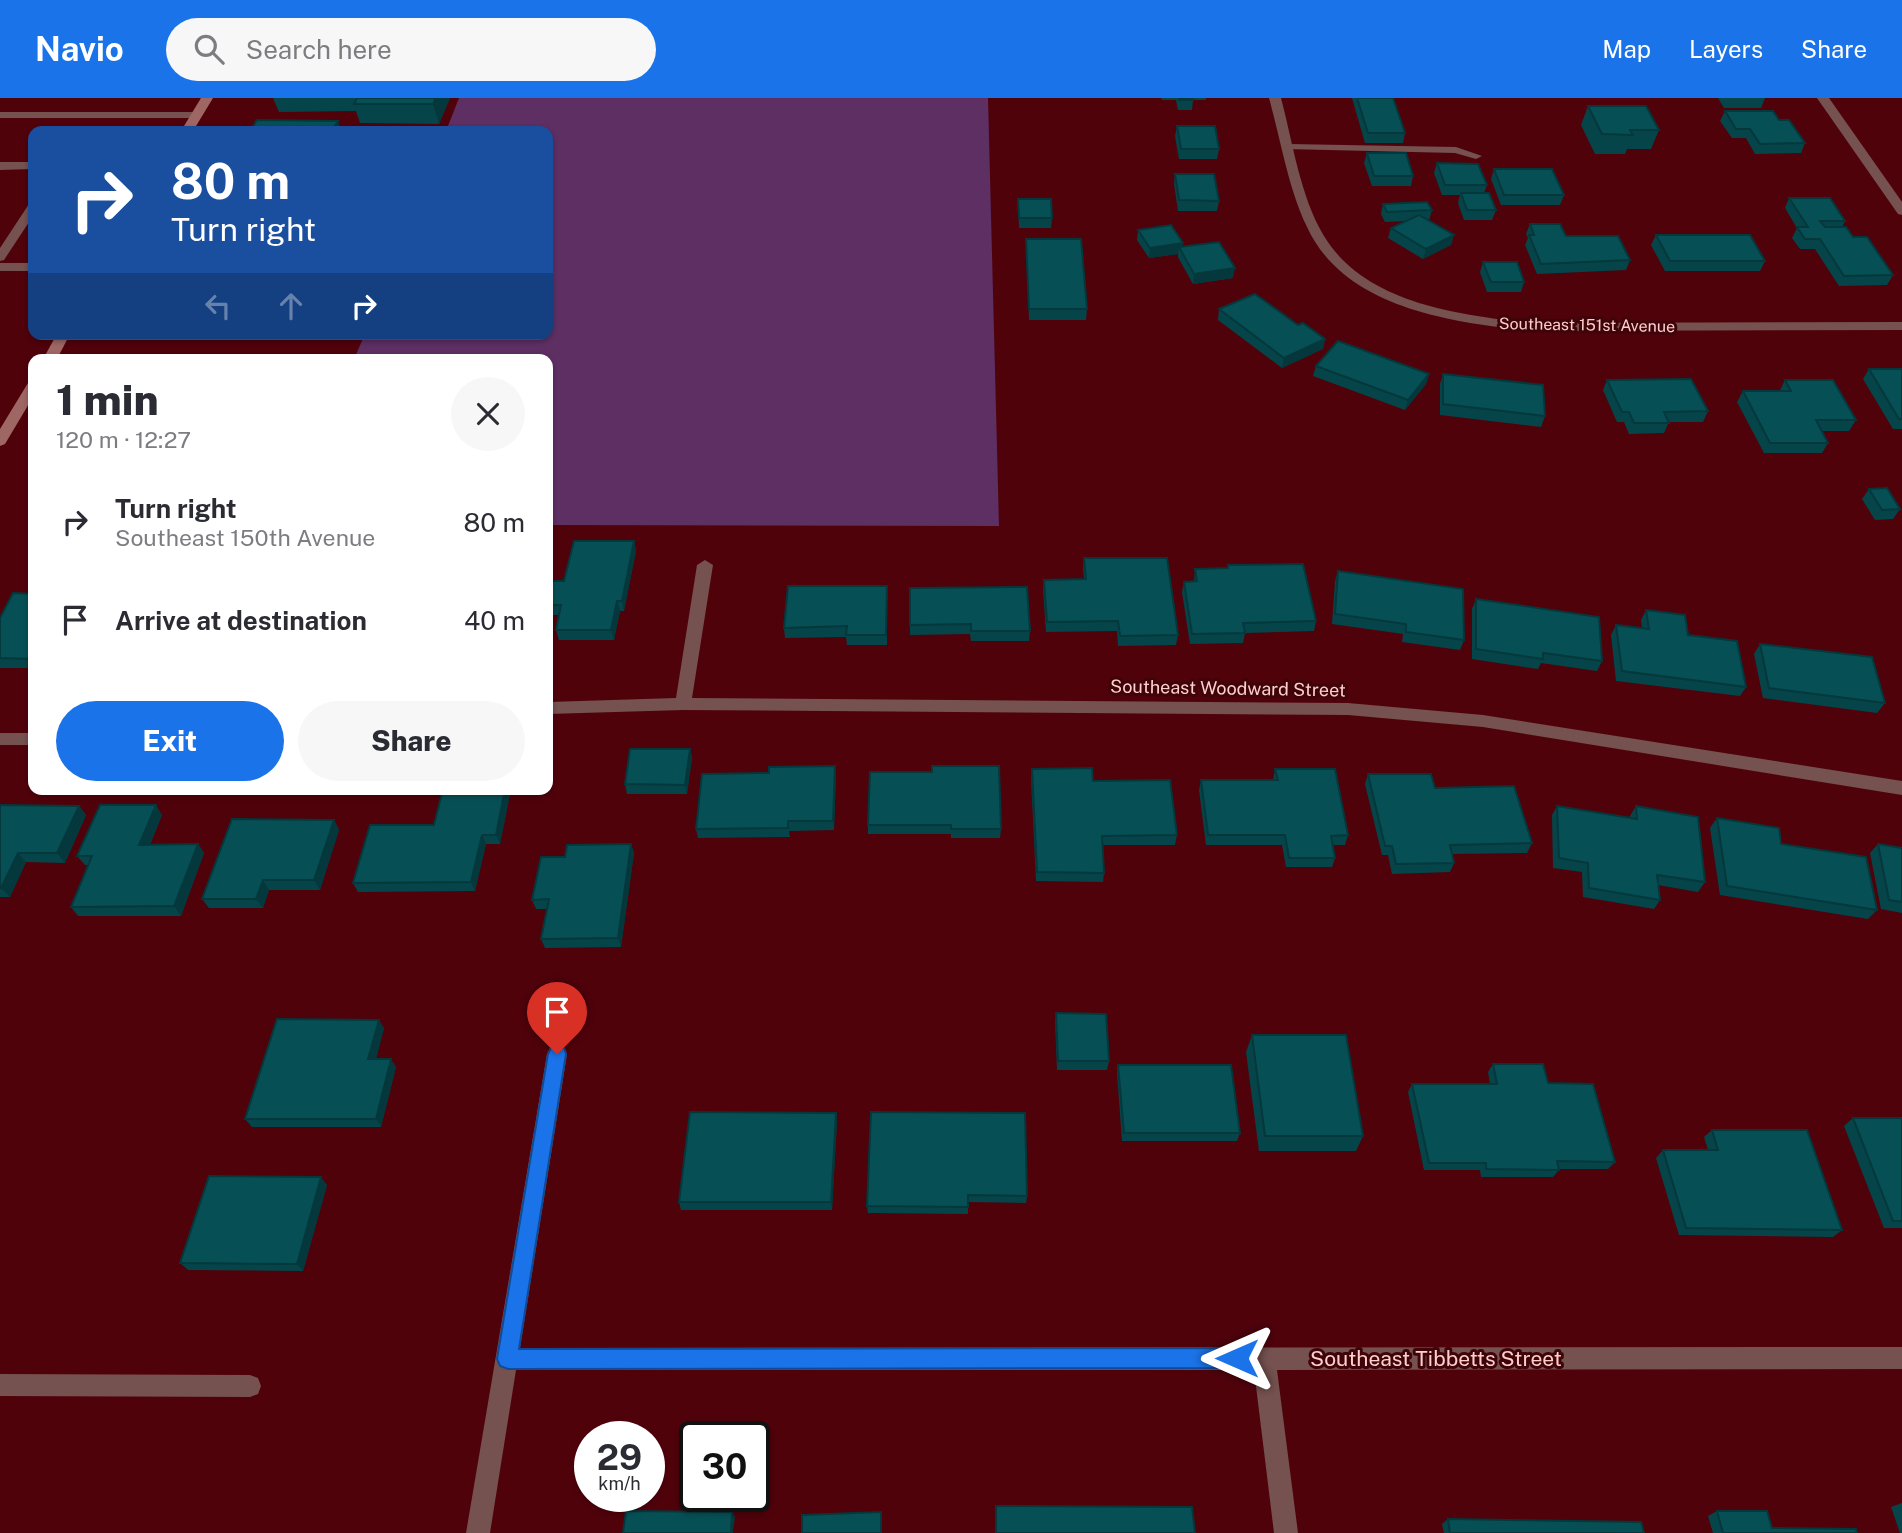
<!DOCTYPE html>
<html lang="en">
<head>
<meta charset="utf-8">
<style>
  body { margin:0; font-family:"Public Sans",sans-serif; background:#f7f7f7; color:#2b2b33; height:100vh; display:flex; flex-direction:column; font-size:26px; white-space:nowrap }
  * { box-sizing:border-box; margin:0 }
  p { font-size:23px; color:#7c7c81 }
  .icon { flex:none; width:38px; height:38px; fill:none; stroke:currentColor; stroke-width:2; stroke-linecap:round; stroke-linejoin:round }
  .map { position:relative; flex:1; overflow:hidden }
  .details { position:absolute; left:28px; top:256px; width:525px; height:441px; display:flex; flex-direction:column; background:#fff; border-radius:14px; box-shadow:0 2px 5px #0004 }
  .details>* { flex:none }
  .banner { position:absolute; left:28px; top:28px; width:525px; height:214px; border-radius:14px; box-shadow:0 2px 5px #0004; background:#1a4fa0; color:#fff; overflow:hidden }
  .speed { position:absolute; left:574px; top:1323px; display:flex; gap:14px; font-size:35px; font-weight:700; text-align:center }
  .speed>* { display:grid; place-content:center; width:91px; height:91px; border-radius:50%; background:#fff; box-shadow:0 2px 5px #0004; line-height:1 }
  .speed small { font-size:18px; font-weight:400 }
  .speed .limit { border:4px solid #111; border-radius:10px; background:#fff; color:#111 }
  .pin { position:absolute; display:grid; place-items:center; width:60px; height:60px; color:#fff; margin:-72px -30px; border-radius:50% 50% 50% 0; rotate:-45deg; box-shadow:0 0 7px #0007 }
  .pin .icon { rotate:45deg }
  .me { position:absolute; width:77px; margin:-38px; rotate:270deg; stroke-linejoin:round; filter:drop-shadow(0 0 5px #0008) }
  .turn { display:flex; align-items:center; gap:24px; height:147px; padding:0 28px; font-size:32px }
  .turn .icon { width:91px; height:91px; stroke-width:2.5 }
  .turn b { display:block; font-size:49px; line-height:60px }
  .lanes { display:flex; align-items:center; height:66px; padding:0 28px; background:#0003; justify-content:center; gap:35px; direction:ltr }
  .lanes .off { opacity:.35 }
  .round { display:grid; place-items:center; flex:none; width:74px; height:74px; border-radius:37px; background:#f7f7f7 }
  .overview { display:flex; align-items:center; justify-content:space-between; height:119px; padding:0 28px }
  h1 { font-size:42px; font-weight:800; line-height:52px }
  .primary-button { display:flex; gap:14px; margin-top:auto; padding:14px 28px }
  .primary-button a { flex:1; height:80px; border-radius:42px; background:#1a73e8; color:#fff; font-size:28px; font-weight:800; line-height:80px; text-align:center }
  .primary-button a+a { background:#f7f7f7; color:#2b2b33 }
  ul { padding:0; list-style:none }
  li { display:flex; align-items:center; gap:21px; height:98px; padding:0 28px }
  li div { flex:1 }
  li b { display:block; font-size:26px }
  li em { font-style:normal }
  header { display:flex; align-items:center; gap:42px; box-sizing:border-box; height:98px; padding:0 35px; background:#1a73e8; color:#fff }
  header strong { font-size:33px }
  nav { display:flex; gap:38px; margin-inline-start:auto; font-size:24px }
  .search { width:490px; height:63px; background:#f7f7f7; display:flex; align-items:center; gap:18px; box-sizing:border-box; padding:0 24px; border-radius:38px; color:#7c7c81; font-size:26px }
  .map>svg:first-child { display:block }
</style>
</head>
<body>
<header>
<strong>Navio</strong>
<div class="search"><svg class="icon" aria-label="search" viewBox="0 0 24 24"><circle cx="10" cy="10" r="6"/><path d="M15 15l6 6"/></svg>Search here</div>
<nav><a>Map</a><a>Layers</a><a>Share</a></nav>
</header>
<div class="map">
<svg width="1902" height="1435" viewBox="0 0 1902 1435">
  <rect width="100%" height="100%" fill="#50020b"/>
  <path fill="#5d2f63" d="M459,0H988L999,428L548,427V261H354L365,236H548V33H446Z"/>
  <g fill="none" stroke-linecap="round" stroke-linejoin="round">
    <g fill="#75514f" fill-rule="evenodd">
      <path d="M1289,46L1456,49L1482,58L1476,61L1455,55L1285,51L1283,49Z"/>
      <path d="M0,64H33V71L0,72Z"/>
      <path d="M33,105V118L4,162L0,163V150L29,106Z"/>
      <rect x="0" y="165" width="33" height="8"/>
      <path d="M0,1276L250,1277L258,1280L261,1288L258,1296L250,1299L0,1298Z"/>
    </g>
    <g fill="#75514f" fill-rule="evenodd">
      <path d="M1269,0H1281C1293,45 1300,98 1324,138C1365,206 1460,217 1531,225L1902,224V232L1531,233C1452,224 1345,211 1307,129C1288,89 1281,43 1269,0Z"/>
      <path d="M1817,0H1829L1902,104V117L1898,116Z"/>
      <path d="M0,14H197L203,17L197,20H0Z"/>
      <path d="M705,462L713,467L692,600L1348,605L1483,617L1902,683V697L1483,629L1348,617L683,612L548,616V604L676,600L697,467Z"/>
      <rect x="0" y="635" width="33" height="12"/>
      <path d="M557,947L564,950L567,956L520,1250L1902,1249V1271L1277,1272L1298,1435H1274L1254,1272H516L490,1435H466L547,956L550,950Z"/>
    </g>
    <g fill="#9f6764" fill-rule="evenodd">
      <path d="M201,0H213L193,33H181Z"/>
      <path d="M57,236H70L57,261H43Z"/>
      <path d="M33,284V299L5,346L0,348V331L28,285Z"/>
    </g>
  </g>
  <g fill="#054549">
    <path d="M273,0H450L439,26L360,25L356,13L279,14Z"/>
    <path d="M1161,0H1206V2H1193L1192,12H1178L1176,2H1162Z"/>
    <path d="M1352,0H1393L1405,35L1403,45H1365Z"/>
    <path d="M1718,0H1765L1761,10H1724Z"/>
    <path d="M1588,8L1659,32L1651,51H1627L1625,56H1595L1581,27Z"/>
    <path d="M1725,13L1779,22L1805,45L1801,55L1755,56L1746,40H1732L1720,23Z"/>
    <path d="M1177,28L1219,51L1217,61H1179L1175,38Z"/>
    <path d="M1367,55L1413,78L1411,88H1372L1364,65Z"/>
    <path d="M1437,65L1487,87L1484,95L1496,112L1492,122H1464L1458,105L1460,97H1442L1434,75Z"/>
    <path d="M1494,71L1564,97L1560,107H1501L1491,81Z"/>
    <path d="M1175,76L1219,103L1217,113H1178L1174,86Z"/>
    <path d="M1789,100L1845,123L1842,129L1893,177L1887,187L1839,188L1815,151H1800L1792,140L1797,130L1785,110Z"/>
    <path d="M1018,101L1052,120L1051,130H1019Z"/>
    <path d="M1383,106L1432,112L1429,122L1454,137L1451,147L1423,161L1388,140L1391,130L1406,123L1385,124L1381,116Z"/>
    <path d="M1530,126L1566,138L1630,162L1626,172L1537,176L1525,147L1528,140L1526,136Z"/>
    <path d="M1138,132L1183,148L1233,180L1193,186L1178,159V156L1149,160L1137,142Z"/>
    <path d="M1656,137L1765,163L1760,173H1665L1651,147Z"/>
    <path d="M1026,141L1087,211L1086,222H1029Z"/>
    <path d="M1483,164L1524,184L1521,194H1487L1480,174Z"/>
    <path d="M1219,211L1298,227L1325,241L1323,251L1282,270L1218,222Z"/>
    <path d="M1316,268L1429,276L1426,286L1405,312L1313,278Z"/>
    <path d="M1869,271H1902V331H1893L1863,281Z"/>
    <path d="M1443,276L1545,318L1541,329L1440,317V286Z"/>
    <path d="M1607,282L1708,313L1703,324H1669L1664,335L1629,336L1624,324H1617L1603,292Z"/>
    <path d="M1785,282L1856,322L1849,333H1821L1828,345L1822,355H1764L1737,304L1743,293H1780V292Z"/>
    <path d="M1869,391L1900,411L1893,421L1875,422L1862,401Z"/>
    <path d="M634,443L636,453L624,513H620L614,542H559L556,532L559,517H548V485L564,483Z"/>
    <path d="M1084,460L1178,537L1176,547L1118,548L1117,533L1046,534L1043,492L1044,482L1084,481L1083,470Z"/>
    <path d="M1228,467L1316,523L1314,533L1245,535L1243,545L1190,546L1182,494L1184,484L1194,483L1195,471L1228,470Z"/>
    <path d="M1338,473L1464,542L1460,552L1402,544L1403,536L1332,526L1335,483Z"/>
    <path d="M887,488V547H847L846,539L785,540L784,530Z"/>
    <path d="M910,490L1030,533L1029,543H971L970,536L910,537Z"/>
    <path d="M33,496V570H0V520Z"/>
    <path d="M1476,501L1602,563L1597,573L1541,565L1538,571L1472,561V511Z"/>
    <path d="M1646,512L1688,537L1746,589L1740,598L1616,583L1611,537L1616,527L1642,530L1641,522Z"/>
    <path d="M1760,546L1885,605L1877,615L1763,600L1754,556Z"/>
    <path d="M690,651L692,660L687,696H627L625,686Z"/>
    <path d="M835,668L836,677L834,732L789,733L790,739L698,740L696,731Z"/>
    <path d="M1032,671L1093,683L1177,737L1175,747H1103L1104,775L1103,784L1036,783L1031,681Z"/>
    <path d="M1275,671L1348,737L1345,747H1333L1335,760L1332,769H1286L1282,747H1206L1199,692L1201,682H1273Z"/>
    <path d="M870,674L1001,731L1000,740H951V736H868V727Z"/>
    <path d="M1368,676L1435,690L1532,745L1527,755L1452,756L1454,765L1450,774L1392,776L1388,757H1382L1365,686Z"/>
    <path d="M443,691H508L510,696L500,746H486L475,793L358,794L353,785L434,727Z"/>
    <path d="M0,707L79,708L86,717L65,765L26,764L10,799H0Z"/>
    <path d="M1557,708L1630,720V718L1636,708L1705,784L1698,794L1658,787L1660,802L1654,811L1583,799L1582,774L1553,770L1552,717Z"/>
    <path d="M162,717L150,747L198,746L204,755L181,818H78L71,809L88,767H85L77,758Z"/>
    <path d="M1717,720L1781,746L1877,812L1868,821L1720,797L1710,730Z"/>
    <path d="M334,722L339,732L320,792H269L263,810H209L202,801Z"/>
    <path d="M631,746L634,755L621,849L545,850L541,841L547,811H536L532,802L565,759Z"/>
    <path d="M1878,746L1902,750V815L1881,811L1870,755Z"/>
    <path d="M1056,915L1109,963L1107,972H1057L1055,924Z"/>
    <path d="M384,930L376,961L396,969L381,1029H252L245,1021Z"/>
    <path d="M1252,937L1363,1038L1356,1053H1259L1246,954Z"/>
    <path d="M1493,966L1548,985L1615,1064L1608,1071H1558L1559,1072L1553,1079H1481L1480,1072H1424L1408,994L1412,986H1490L1488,974Z"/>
    <path d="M1118,967L1240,1035L1237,1043H1122L1117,975Z"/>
    <path d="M871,1014L1027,1098L1026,1105L968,1104V1116L868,1115L867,1108Z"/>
    <path d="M1853,1020H1902V1130H1884L1844,1028Z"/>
    <path d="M837,1023L832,1112H681L679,1104Z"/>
    <path d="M1712,1032L1842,1132L1833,1139L1679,1137L1656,1060L1663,1052H1708L1704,1039Z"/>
    <path d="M327,1087L303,1173L188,1172L180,1165Z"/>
    <path d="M1902,1405V1435H1900L1891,1409Z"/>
    <path d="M1717,1413L1772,1430L1857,1435H1713L1708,1418Z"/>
    <path d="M1448,1421L1644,1435H1444L1442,1426Z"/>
  </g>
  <g fill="#04383c">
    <path d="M436,0H450L439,26L433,6Z"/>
    <path d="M338,23L341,33H332Z"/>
    <path d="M1454,137L1451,147L1423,161L1426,151Z"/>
    <path d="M1183,145L1182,154L1179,149L1178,156L1149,160L1150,150Z"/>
    <path d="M1235,170L1233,180L1193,186L1194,176Z"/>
    <path d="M1325,241L1323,251L1282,270L1284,260Z"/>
    <path d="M1429,276L1426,286L1405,312L1408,302Z"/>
    <path d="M634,443L636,453L624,513L622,503Z"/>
    <path d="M617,503L620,513L614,542L611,532Z"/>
    <path d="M690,651L692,660L687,696L685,687Z"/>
    <path d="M835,668L836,677L834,732L833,723Z"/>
    <path d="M505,691H508L510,696L500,746L496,737Z"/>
    <path d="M156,707L162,717L146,756L139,747Z"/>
    <path d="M79,708L86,717L65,765L57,755Z"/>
    <path d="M334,722L339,732L320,792L314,782Z"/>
    <path d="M482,737L486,746L475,793L471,784Z"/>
    <path d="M198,746L204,755L181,818L174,808Z"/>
    <path d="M631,746L634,755L621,849L618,840Z"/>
    <path d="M18,755L26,764L10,799L1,790Z"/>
    <path d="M263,782L269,792L263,810L256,801Z"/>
    <path d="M379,922L384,930L374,969L368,961Z"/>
    <path d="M391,961L396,969L381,1029L376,1021Z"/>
    <path d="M836,1015L837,1023L832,1112L831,1104Z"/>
    <path d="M321,1079L327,1087L303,1173L297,1166Z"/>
    <path d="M732,1414L735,1419L733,1435H731Z"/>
  </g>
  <g fill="#065055" stroke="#04383c" stroke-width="2">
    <path d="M357,0H436L433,6H354Z"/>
    <rect x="1179" y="0" width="14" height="2"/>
    <path d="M1357,0H1393L1405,35H1368Z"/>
    <path d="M1588,8H1646L1659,32H1630L1633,37L1602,36Z"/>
    <path d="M1725,13H1773L1779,22H1789L1805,45L1760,46L1750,31H1736Z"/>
    <path d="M257,22L338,23L332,33H250Z"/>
    <path d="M1177,28H1215L1219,51H1181Z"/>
    <path d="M1367,55H1406L1413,78H1374Z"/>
    <path d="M1437,65L1478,66L1487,87H1445Z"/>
    <path d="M1494,71H1552L1564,97H1504Z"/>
    <path d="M1175,76H1214L1219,103L1179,102Z"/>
    <path d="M1461,95H1489L1496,112H1467Z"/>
    <path d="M1789,100H1830L1845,123H1820L1825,129H1846L1853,139H1867L1893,177L1844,178L1820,141H1805L1797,129H1808Z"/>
    <path d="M1018,101H1051L1052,120H1019Z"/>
    <path d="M1427,104L1432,112L1387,114L1383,106Z"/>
    <path d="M1419,117L1454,137L1426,151L1391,130Z"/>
    <path d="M1530,126H1560L1566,138H1618L1630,162L1541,166L1529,137H1534Z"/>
    <path d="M1171,127L1183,145L1150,150L1138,132Z"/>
    <path d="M1656,137H1750L1765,163H1670Z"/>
    <path d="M1026,141H1081L1087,211H1029Z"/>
    <path d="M1219,144L1235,170L1194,176L1179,149Z"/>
    <path d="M1483,164H1517L1524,184H1491Z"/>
    <path d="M1255,196L1298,227L1303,225L1325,241L1284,260L1219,211Z"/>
    <path d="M1338,243L1429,276L1408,302L1316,268Z"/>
    <path d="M1869,271H1902V321H1899Z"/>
    <path d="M1443,276L1543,287L1545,318L1443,306Z"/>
    <path d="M1691,281L1708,313L1664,314L1669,325H1634L1629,314H1622L1607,282Z"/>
    <path d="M1785,282H1833L1856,322H1816L1828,345H1770L1743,293H1791Z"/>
    <path d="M1887,390L1900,411L1882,412L1869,391Z"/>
    <path d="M574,443H634L622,503H617L611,532H556L561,507H548V483H564Z"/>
    <path d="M1084,460H1167L1178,537L1120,538L1118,523L1047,524L1044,482L1086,481Z"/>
    <path d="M1303,466L1316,523L1243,525L1245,535L1192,536L1184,484L1197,483L1195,471L1228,470V467Z"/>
    <path d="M1338,473L1463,491L1464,542L1406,534V526L1335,516Z"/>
    <path d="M788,488H887L886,537H846L847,528L784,530Z"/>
    <path d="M1027,489L1030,533H971V526L910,527V490Z"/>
    <path d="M13,495L33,496V561L0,560V520Z"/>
    <path d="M1476,501L1599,519L1602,563L1543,555V561L1476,551Z"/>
    <path d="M1646,512L1685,517L1688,537L1737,543L1746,589L1622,573L1616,527L1649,531Z"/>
    <path d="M1760,546L1872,559L1885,605L1769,590Z"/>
    <path d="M630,651H690L685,687L625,686Z"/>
    <path d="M835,668L833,723H788V730L696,731L702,676L769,675V669Z"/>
    <path d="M932,668H999L1001,731H951V727H868L870,674H932Z"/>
    <path d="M1092,670L1093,683L1170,682L1177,737L1102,738L1104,775L1037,774L1032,671Z"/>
    <path d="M1275,671H1335L1348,737L1331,738L1335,760H1289L1285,737H1208L1201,682H1278Z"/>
    <path d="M1368,676H1431L1435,690L1514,688L1532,745L1450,747L1454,765L1396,766L1392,748H1385Z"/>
    <path d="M443,691H505L496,737H482L471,784L353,785L370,727H434Z"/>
    <path d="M0,707L79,708L57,755H18L1,790H0Z"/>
    <path d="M100,707H156L139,747L198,746L174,808L71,809L92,758H77Z"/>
    <path d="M1557,708L1637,721L1636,708L1698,719L1705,784L1657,777L1660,802L1589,790L1588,765L1559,760Z"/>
    <path d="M1717,720L1779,730L1781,746L1866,759L1877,812L1727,788Z"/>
    <path d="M232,721L334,722L314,782H263L256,801H202Z"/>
    <path d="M631,746L618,840L541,841L549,801L532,802L541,759H565L567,747Z"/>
    <path d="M1878,746L1902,750V804L1889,802Z"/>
    <path d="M1056,915L1106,916L1109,963H1058Z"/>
    <path d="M277,921L379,922L368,961H391L376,1021H245Z"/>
    <path d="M1252,937H1346L1363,1038H1265Z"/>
    <path d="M1493,966H1543L1548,985L1593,986L1615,1064L1557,1063L1559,1072L1486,1071V1065H1429L1412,986H1497Z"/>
    <path d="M1118,967H1231L1240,1035H1124Z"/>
    <path d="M690,1014L836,1015L831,1104H679Z"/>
    <path d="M871,1014L1025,1015L1027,1098L968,1097V1109L867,1108Z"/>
    <path d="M1853,1020H1902V1123H1893Z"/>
    <path d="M1712,1032H1807L1842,1132L1686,1130L1663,1052H1718Z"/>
    <path d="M209,1078L321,1079L297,1166L180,1165Z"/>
    <path d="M996,1408L1192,1409L1195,1435H996Z"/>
    <path d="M626,1413L732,1414L731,1435H623Z"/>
    <path d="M1717,1413H1767L1772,1430L1856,1431L1857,1435H1723Z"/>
    <path d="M881,1414V1435H802V1417Z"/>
    <path d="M1448,1421L1641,1424L1644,1435H1450Z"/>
  </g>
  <path fill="#1a73e8" stroke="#114b97" stroke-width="2" d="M557,948L564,950L566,956L519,1251L1237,1250L1244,1253L1247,1260L1244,1267L1237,1270L508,1271L500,1268L497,1261L548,956L551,950Z"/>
  <g text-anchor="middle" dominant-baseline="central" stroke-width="6" stroke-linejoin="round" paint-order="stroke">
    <g font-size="16" fill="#fecfcb" stroke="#3e0409">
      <text transform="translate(1587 227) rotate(1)">Southeast 151st Avenue</text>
    </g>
    <g font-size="18" fill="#fecfcb" stroke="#3e0409">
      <text transform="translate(1228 590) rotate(1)">Southeast Woodward Street</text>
    </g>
    <g font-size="21" fill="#fecfcb" stroke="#3e0409">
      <text x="1436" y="1260">Southeast Tibbetts Street</text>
    </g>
  </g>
</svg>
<div class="speed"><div>29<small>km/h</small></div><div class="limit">30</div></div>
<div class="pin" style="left:557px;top:956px;background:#d93025"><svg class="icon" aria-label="arrive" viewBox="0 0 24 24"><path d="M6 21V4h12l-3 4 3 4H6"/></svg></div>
<svg class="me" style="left:1237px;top:1260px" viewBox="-20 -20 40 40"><path d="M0-17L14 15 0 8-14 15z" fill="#1a73e8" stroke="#fff" stroke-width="4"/></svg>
<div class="banner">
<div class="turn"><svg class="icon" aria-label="right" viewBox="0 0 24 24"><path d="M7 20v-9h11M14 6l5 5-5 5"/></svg><div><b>80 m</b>Turn right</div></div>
<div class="lanes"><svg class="icon off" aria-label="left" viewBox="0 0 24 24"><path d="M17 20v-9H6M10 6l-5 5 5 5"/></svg><svg class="icon off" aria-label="ahead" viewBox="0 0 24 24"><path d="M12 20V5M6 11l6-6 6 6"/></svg><svg class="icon" aria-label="right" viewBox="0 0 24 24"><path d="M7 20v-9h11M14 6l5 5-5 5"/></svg></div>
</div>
<section class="details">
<div class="overview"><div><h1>1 min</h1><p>120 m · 12:27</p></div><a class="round"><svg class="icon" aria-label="close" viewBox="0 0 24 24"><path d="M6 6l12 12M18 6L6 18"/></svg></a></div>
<ul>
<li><svg class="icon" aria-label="right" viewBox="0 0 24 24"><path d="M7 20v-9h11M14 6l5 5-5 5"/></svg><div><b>Turn right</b><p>Southeast 150th Avenue</p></div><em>80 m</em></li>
<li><svg class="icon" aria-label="arrive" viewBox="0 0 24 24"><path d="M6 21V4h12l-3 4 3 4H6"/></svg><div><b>Arrive at destination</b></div><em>40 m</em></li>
</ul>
<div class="primary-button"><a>Exit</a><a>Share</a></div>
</section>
</div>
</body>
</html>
